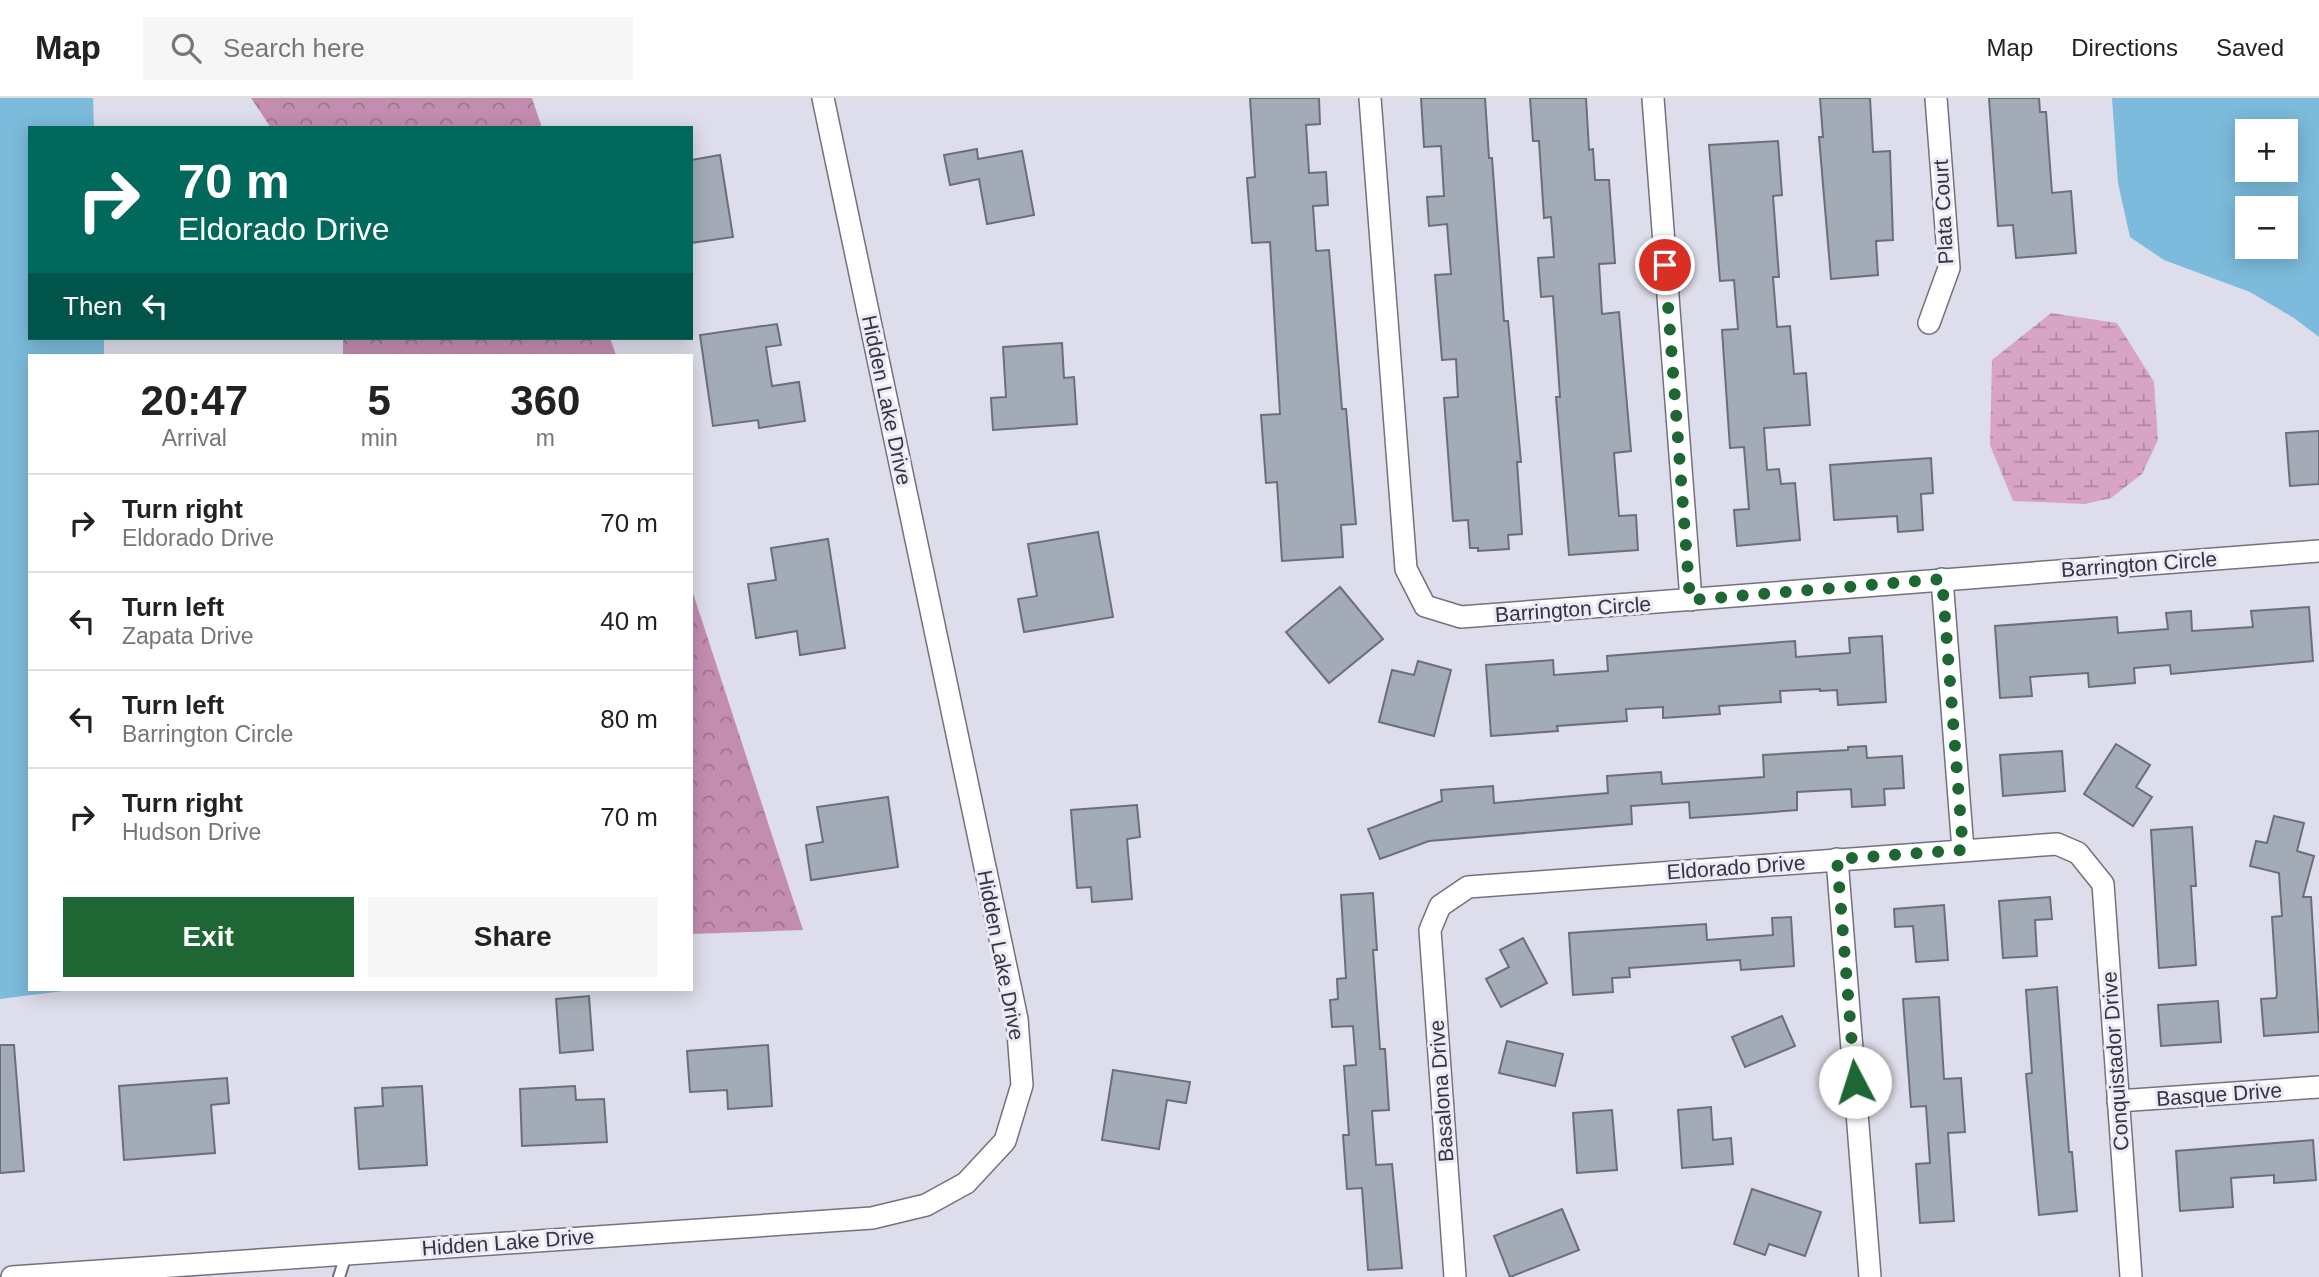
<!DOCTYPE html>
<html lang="en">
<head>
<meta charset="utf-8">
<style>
  body { margin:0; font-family:Helvetica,sans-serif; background:#f6f6f6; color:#222; height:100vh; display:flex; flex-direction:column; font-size:26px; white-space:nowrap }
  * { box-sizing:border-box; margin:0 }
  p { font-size:23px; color:#767676 }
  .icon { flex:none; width:38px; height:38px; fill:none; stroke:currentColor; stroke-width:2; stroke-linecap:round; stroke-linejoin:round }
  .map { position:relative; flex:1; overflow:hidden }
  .sheet { position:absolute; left:28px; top:256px; width:665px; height:637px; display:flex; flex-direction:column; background:#fff; border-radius:0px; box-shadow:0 4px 18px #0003 }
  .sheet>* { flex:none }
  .banner { position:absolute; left:28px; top:28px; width:665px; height:214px; border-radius:0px; box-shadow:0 4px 18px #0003; background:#00695c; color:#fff; overflow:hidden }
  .controls { position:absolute; left:2235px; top:21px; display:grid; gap:14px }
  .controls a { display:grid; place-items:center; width:63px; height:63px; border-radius:0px; background:#fff; box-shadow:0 4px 18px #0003; font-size:35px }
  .pin { position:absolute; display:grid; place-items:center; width:60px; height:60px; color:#fff; margin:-30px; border:4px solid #fff; border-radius:50%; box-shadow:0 2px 7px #0007 }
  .me { position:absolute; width:77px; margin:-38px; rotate:355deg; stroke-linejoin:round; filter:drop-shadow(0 0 5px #0008) }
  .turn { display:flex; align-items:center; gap:24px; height:147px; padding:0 35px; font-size:32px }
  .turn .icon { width:91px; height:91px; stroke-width:2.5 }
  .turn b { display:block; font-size:49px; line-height:60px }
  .then { display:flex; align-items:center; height:66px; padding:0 35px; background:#0003; gap:14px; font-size:26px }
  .eta { display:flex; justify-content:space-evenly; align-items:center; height:119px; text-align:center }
  .eta b { font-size:42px; font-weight:800; line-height:49px }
  .cta { display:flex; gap:14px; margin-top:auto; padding:14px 35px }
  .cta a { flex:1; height:80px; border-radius:0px; background:#1e6633; color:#fff; font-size:28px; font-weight:800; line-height:80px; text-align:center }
  .cta a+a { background:#f6f6f6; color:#222 }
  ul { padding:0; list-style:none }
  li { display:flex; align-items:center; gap:21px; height:98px; padding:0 35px; border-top:2px solid #e0e0e0 }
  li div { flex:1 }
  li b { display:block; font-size:26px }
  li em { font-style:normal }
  header { display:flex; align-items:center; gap:42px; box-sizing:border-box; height:98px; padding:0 35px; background:#fff; border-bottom:2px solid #e0e0e0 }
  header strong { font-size:33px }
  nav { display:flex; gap:38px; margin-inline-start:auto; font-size:24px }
  .search { width:490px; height:63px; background:#f6f6f6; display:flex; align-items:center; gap:18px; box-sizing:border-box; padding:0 24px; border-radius:0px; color:#767676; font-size:26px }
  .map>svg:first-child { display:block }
</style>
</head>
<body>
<header>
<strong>Map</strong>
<div class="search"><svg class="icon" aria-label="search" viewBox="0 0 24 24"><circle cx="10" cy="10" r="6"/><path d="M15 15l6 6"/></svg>Search here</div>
<nav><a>Map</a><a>Directions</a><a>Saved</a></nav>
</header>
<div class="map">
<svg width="2319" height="1179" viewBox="0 0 2319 1179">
  <defs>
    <pattern id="forest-crowns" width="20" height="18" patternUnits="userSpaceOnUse" patternTransform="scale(1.75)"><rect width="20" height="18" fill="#c38db0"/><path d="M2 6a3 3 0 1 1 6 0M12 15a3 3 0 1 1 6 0" fill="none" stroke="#9f7490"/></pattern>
    <pattern id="wetland-marsh" width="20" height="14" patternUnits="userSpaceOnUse" patternTransform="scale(1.75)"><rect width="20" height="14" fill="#d7a4c5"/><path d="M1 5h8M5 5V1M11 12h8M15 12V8" fill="none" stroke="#af86a1"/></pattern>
  </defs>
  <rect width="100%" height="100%" fill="#ddddeb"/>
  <g fill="url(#forest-crowns)">
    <path d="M251,0H532L542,30H271Z"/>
    <path d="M343,240H610L616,257H343Z"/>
    <path d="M691,489L803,832L691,836Z"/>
  </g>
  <path fill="url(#wetland-marsh)" d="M2051,215L2117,225L2154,284L2158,342L2142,376L2111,400L2085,406L2013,403L1990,347L1992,262Z"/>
  <g fill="#7cbbdb" fill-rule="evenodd">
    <path d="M0,0H93L94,30H30V240H104V257H30V891H79L0,901Z"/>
    <path d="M2112,0H2319V239L2294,220L2250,194L2164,162L2130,139L2118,85ZM2247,33H2286V72H2247ZM2247,110H2286V149H2247Z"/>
  </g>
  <g fill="#a3abb6" stroke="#69707b" stroke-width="2">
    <path d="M1250,0H1319L1320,26L1306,27L1309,75L1326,74L1328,107L1313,108L1316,153L1329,152L1342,311H1346L1353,391L1356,426L1341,427L1343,459L1282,463L1277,384L1266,385L1261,317L1280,316L1270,144L1252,145L1247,80L1255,79Z"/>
    <path d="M1421,0H1485L1489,60H1492L1504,223H1508L1521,364H1517L1522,436L1508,437L1509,451L1478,453V450H1470L1468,422L1453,423L1444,300L1458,299L1456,261L1442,262L1435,177L1451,176L1447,126L1429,128L1427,99L1444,98L1441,48L1424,49Z"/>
    <path d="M1530,0H1586L1589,52L1593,51L1595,82H1609L1615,165L1599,166L1602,216L1619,214L1631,353L1614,355L1619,418L1636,417L1638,452L1569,457L1556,299H1560L1553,198L1541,199L1538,160L1554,159L1551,119L1544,120L1539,43H1533Z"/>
    <path d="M1820,0H1870L1873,54L1890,53L1893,142L1876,143L1878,177L1831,181L1819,39H1823Z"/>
    <path d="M1989,0H2039L2040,14H2046L2052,95L2071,93L2076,155L2016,160L2013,127L1998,128Z"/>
    <path d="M1778,43L1782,97L1773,98L1779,179H1773L1777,229L1790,228L1794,276L1806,275L1810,327L1764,330L1767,372L1779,371L1781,386L1795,385L1800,442L1737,448L1734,412L1749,411L1744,349L1730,350L1722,232L1738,231L1734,182L1720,183L1709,47Z"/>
    <path d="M977,51L978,61L1022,53L1034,117L987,126L979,81L950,87L944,57Z"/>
    <path d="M720,57L733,139L691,145V62Z"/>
    <path d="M777,226L781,247L766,249L772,288L799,284L805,323L759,330L758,322L713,328L700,237Z"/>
    <path d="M1062,245L1064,280L1074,279L1077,326L993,332L991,300L1006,299L1003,249Z"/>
    <path d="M2319,333V386L2290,388L2286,335Z"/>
    <path d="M1931,360L1933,395L1921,396L1923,432L1898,434L1897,418L1834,422L1830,367Z"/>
    <path d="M1098,434L1113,519L1024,534L1018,501L1037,498L1028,446Z"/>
    <path d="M828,441L845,550L800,557L797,533L756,540L748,486L776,482L771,450Z"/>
    <path d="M1340,489L1383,541L1329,585L1286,534Z"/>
    <path d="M2309,509L2313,563L2171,576L2170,567L2134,570L2135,585L2089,589L2088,575L2030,579L2032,598L2000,600L1995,528L2117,519L2118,535L2168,531L2166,515L2191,513L2192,533L2253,529L2251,513Z"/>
    <path d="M1882,538L1886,604L1838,607L1837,592L1820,593V591L1780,593L1781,604L1719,608L1720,616L1663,620V609L1626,611L1627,623L1557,628L1558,633L1491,638L1486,567L1553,562L1554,577L1608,573L1607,558L1795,543L1796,559L1850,555L1849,540Z"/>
    <path d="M1418,563L1451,572L1434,638L1379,624L1392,572L1414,577Z"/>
    <path d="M2116,646L2150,667L2136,689L2152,699L2133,728L2084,696Z"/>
    <path d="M1866,648L1867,660L1902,658L1904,690L1884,691L1885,707L1852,709L1851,691L1797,694V712L1748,716L1690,720L1689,704L1631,708L1632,726L1429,743L1380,761L1368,731L1442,703L1441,692L1493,688L1494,705L1608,695L1607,678L1661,674L1662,686L1764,679L1763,657L1848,652V649Z"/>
    <path d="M2062,653L2065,693L2003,698L2000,657Z"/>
    <path d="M888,699L898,769L811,782L806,747L823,744L817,709Z"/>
    <path d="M1137,707L1140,739L1127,741L1132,801L1092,804L1091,789L1077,790L1071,712Z"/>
    <path d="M2274,718L2304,725L2297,753L2314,758L2303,799H2311L2319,934L2264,938L2261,901L2276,900L2277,896L2272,819L2282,818L2279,775L2250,768L2256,743L2267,745Z"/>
    <path d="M2192,729L2196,788H2191L2196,867L2159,870L2151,732Z"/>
    <path d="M1373,795L1377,852H1373L1380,951H1385L1389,1012L1372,1013L1376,1067L1392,1066L1402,1170L1368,1172L1362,1090L1347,1091L1343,1037H1349L1344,968L1356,967L1353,928L1332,929L1330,902L1338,901L1337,881L1346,880L1341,797Z"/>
    <path d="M2050,799L2052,821L2035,822L2037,858L2003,860L1999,803Z"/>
    <path d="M1944,807L1948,862L1916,864L1913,828L1895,829L1894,811Z"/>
    <path d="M1791,819L1794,868L1741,872L1740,862L1629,870L1630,879L1612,880L1613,894L1573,897L1569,835L1706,826L1707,842L1773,837L1772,820Z"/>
    <path d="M1523,840L1547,885L1501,909L1486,881L1509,869L1500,852Z"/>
    <path d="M2057,889L2069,1054H2072L2077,1113L2039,1117L2026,976L2032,975L2026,892Z"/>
    <path d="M589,898L593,952L560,955L556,901Z"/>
    <path d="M1939,899L1944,981L1961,980L1965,1034L1948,1035L1954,1123L1920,1125L1916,1066L1930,1065L1926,1008L1911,1009L1903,901Z"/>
    <path d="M2218,903L2221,944L2161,948L2158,907Z"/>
    <path d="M1782,918L1795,948L1745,969L1732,939Z"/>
    <path d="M1507,943L1563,956L1555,988L1499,975Z"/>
    <path d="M0,947H14L24,1073L0,1075Z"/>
    <path d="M768,947L772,1008L728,1011L727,992L690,994L687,953Z"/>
    <path d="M1113,972L1190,984L1186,1005L1167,1002L1159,1051L1102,1042Z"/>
    <path d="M227,980L229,1005L211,1007L215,1055L124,1062L119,988Z"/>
    <path d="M422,988L427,1067L359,1071L355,1010L383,1008L382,990Z"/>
    <path d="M575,988L576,1002L604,1001L607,1044L522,1048L520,991Z"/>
    <path d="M1711,1009L1713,1042L1731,1040L1733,1066L1682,1070L1678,1012Z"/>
    <path d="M1612,1012L1617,1072L1577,1075L1573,1015Z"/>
    <path d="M2313,1042L2316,1082L2274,1085V1077L2231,1080L2233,1109L2180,1113L2176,1053Z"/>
    <path d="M1752,1091L1821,1114L1805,1158L1769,1146L1765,1157L1734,1146Z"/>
    <path d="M1562,1111L1579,1152L1510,1179L1494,1138Z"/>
  </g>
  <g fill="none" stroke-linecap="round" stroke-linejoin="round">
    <g stroke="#72727f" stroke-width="14">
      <path id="service" d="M339,1179L347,1154"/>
    </g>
    <g stroke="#72727f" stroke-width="24">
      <g id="minor">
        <path d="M1370,0L1406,471L1425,508L1461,519L2319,453"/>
        <path d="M1653,0L1691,502"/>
        <path d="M1929,225L1949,170L1936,0"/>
        <path d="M1942,481L1963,752"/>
        <path d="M1837,761L1870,1179"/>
        <path d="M2118,1003L2319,989"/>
        <path d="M12,1179L872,1120L926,1107L966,1085L1005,1043L1022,987L1017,921L823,0"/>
        <path d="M1455,1179L1430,832L1440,808L1468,789L2057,746L2078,755L2103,786L2131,1179"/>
      </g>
    </g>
    <use href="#service" stroke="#fff" stroke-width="10"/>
    <use href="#minor" stroke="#fff" stroke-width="21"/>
  </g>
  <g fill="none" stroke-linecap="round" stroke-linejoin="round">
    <path stroke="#1e6633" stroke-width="12" stroke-dasharray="0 21.6" d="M1665,167L1690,502L1942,481L1963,752L1837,761L1855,984"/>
  </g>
  <g text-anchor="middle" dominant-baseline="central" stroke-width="6" stroke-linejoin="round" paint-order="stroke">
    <g font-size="21" fill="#35353b" stroke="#eaeaf8">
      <text transform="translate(1943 114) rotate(-93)">Plata Court</text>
      <text transform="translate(887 302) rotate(78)">Hidden Lake Drive</text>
      <text transform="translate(2139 466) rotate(-4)">Barrington Circle</text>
      <text transform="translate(1573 511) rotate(-4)">Barrington Circle</text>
      <text transform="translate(1736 769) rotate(-4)">Eldorado Drive</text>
      <text transform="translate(1001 857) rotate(79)">Hidden Lake Drive</text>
      <text transform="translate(2115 963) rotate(-94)">Conquistador Drive</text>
      <text transform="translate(1441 993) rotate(-94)">Basalona Drive</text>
      <text transform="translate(2219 996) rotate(-4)">Basque Drive</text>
      <text transform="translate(508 1144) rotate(-4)">Hidden Lake Drive</text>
    </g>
  </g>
</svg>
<div class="controls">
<a>+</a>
<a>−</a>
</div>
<div class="pin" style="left:1665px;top:167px;background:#d93025"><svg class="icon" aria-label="arrive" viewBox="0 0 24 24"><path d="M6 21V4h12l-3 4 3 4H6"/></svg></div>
<svg class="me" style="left:1855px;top:984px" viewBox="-20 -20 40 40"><circle r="19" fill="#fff"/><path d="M0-13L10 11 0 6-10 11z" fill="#1e6633"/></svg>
<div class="banner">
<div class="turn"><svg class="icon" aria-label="right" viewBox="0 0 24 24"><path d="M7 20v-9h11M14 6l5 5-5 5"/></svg><div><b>70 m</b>Eldorado Drive</div></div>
<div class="then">Then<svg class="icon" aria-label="left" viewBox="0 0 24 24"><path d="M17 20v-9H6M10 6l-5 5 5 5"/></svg></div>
</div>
<section class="sheet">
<div class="eta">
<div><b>20:47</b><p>Arrival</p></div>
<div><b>5</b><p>min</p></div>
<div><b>360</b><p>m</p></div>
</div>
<ul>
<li><svg class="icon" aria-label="right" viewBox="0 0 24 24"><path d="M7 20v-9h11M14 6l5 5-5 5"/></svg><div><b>Turn right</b><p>Eldorado Drive</p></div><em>70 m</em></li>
<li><svg class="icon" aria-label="left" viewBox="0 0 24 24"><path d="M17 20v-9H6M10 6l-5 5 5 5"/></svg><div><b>Turn left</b><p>Zapata Drive</p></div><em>40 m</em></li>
<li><svg class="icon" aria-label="left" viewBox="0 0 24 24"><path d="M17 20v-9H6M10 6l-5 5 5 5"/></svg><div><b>Turn left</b><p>Barrington Circle</p></div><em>80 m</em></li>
<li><svg class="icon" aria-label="right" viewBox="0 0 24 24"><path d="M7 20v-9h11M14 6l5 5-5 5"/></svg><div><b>Turn right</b><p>Hudson Drive</p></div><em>70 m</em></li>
</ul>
<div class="cta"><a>Exit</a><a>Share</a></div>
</section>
</div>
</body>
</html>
